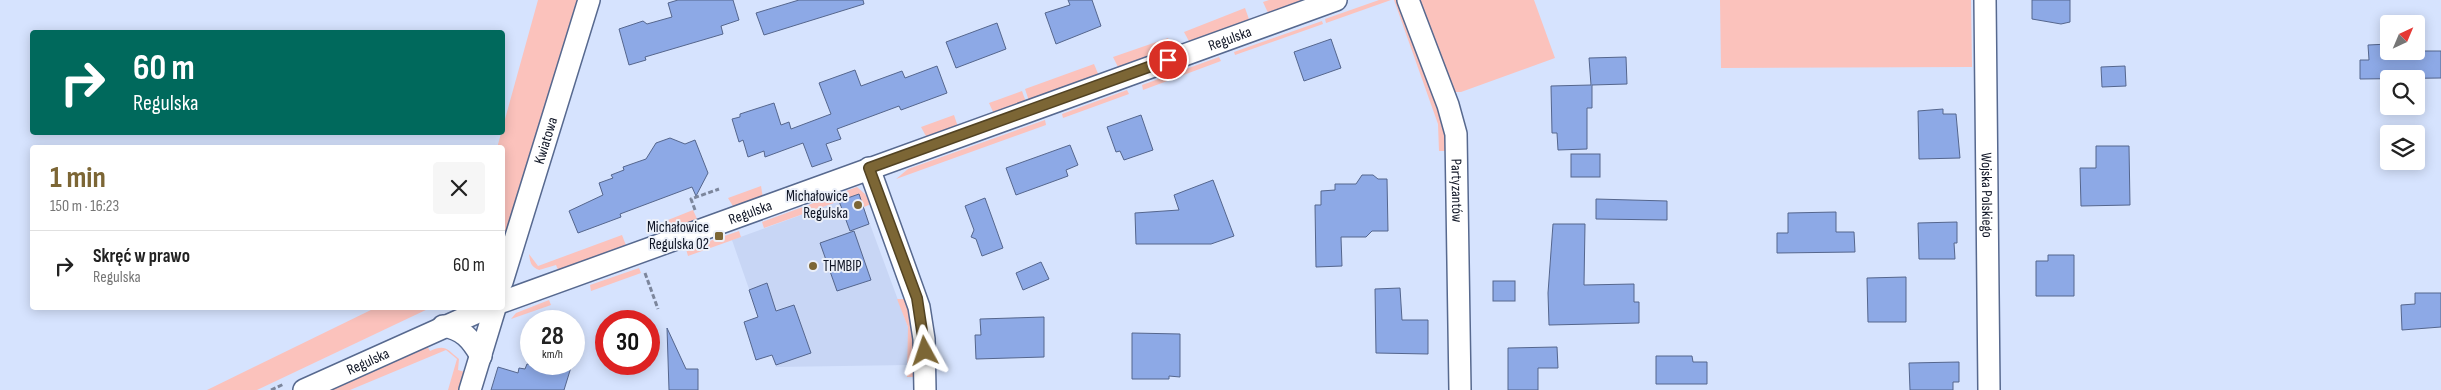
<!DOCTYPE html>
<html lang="pl">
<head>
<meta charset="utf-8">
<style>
  body { margin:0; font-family:"Sofia Sans Condensed",sans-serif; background:#f6f6f6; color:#222; height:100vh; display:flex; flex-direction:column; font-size:19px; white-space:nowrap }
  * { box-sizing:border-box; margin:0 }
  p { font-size:16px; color:#767676 }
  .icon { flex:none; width:28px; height:28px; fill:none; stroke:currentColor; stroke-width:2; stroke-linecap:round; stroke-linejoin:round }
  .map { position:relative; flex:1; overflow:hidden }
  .sheet { position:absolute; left:30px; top:145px; width:475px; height:165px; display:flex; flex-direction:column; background:#fff; border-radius:5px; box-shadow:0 2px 12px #0003 }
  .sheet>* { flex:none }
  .hud { position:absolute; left:30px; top:30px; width:475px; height:105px; border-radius:5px; box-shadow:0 2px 12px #0003; background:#00695c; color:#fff; overflow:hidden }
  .needle { width:32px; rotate:44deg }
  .buttons { position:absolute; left:2380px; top:15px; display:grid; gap:10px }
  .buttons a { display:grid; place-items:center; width:45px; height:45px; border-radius:5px; background:#fff; box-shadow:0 2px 12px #0003; font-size:25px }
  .speed { position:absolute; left:520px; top:310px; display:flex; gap:10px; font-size:25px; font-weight:700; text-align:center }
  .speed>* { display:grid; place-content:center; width:65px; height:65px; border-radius:50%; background:#fff; box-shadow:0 2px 12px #0003; line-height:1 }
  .speed small { font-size:12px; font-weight:400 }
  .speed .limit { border:8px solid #d22; background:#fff; color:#111 }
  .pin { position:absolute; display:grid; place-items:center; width:42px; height:42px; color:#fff; margin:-21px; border:2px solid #fff; border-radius:50%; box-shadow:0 1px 5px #0007 }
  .me { position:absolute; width:55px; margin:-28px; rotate:355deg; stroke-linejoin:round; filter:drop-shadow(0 0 4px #0008) }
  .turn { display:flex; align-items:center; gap:18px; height:105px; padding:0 20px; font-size:22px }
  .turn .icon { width:65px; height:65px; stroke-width:2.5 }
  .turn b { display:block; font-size:35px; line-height:42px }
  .round { display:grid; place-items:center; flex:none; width:52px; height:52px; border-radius:5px; background:#f6f6f6 }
  .head { display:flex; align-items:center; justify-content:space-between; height:85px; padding:0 20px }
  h1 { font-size:30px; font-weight:700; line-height:38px; color:#7c6635 }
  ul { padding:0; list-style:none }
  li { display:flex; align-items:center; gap:15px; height:70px; padding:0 20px; border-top:1px solid #e0e0e0 }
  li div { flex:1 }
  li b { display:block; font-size:19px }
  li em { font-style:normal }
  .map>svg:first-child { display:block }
</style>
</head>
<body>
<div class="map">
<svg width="2441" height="390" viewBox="0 0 2441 390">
  <rect width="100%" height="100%" fill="#d6e3fe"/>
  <path fill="#c8d6f5" d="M848,198L855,211L864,208L908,327V365L776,367L732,240Z"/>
  <g fill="#fbc2bc">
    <path d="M538,0H579L507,232L503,231L502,148H497Z"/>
    <path d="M1269,0H1310L1269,15L1263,2Z"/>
    <path d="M1379,0H1391L1326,23L1325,19Z"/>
    <path d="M1394,0H1399L1445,124L1446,151H1439L1438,124Z"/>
    <path d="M1417,0H1534L1555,58L1461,92H1452L1423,14L1425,13Z"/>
    <path d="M1720,0H1971L1972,67L1721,68Z"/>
    <path d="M1245,8L1250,22L1190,43L1184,32Z"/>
    <path d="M1322,21L1323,24L1235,55L1234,52Z"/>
    <path d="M1168,38L1173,50L1120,68L1118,67L1113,57Z"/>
    <path d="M1219,57L1221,61L1143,90L1142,85Z"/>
    <path d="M1094,64L1099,76L1029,101L1025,89Z"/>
    <path d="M1127,90L1129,94L1063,118L1062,114Z"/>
    <path d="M1022,91L1026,102L994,114L989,103Z"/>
    <path d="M954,115L958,127L927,138L921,127Z"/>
    <path d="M1045,120L1046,125L896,179L908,169Z"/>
    <path d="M761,186L763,198L734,208L728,198Z"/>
    <path d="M857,187L865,194L871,204L864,207L859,194L764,228L762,222Z"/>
    <path d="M693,210L698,221L673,230L668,220Z"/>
    <path d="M739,231L741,237L688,256L686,249Z"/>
    <path d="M622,235L627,248L559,272L556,265L539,270C531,267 530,262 529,254L538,266Z"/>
    <path d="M639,268L641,273L591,291L590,285Z"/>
    <path d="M897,299H906L912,328L915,377H907L908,327Z"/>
    <path d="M549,300L551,305L511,319L516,313Z"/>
    <path d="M375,308H430L257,390H207Z"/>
    <path d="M426,344L430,351C445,344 447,349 459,359L458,370L465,372L459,390H448L457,359L446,350L350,390H326Z"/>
  </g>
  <g fill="#8da9e6" stroke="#55668d">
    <path d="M678,0H733L739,20L721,26L723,34L645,57L646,60L629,65L619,29L643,21L647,24L672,17L668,3Z"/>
    <path d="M799,0H863L864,4L764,35L756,13Z"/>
    <path d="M1068,0H1092L1101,26L1056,44L1045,13L1070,5Z"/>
    <path d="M2032,0H2070V22L2061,24L2032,19Z"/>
    <path d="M997,23L1006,49L956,68L946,42Z"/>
    <path d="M1331,39L1341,68L1304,81L1294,52Z"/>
    <path d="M2389,44V51H2441V78L2360,79V60H2369L2368,45Z"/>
    <path d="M1626,57L1627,84L1592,85V108H1587V149L1558,150L1557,133H1552L1551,86L1591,85L1589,58Z"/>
    <path d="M937,66L947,93L901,110L899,106L837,129L841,139L826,144L832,160L812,167L803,143L765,157L764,151L748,157L743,140L739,142L732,119L740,117V114L774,103L781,125L789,122L791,129L831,114L819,83L855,70L861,86L902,71L905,78Z"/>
    <path d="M2125,66L2126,86L2102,87L2101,67Z"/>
    <path d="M1943,109V114H1956L1960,158L1919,159L1918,111Z"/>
    <path d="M1141,115L1153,150L1124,160L1120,151L1116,152L1107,127Z"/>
    <path d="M670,138L685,144L695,140L708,173L696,196L692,187L620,214L621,217L578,233L569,211L603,195L599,183L613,178L611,175L624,170L623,167L646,159L656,143Z"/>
    <path d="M1070,145L1078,165L1066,170L1068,176L1016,195L1006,168Z"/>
    <path d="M2096,146H2129L2130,205L2081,206L2080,168H2096Z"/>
    <rect x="1571" y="154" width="29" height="23"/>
    <path d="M1362,175H1373L1378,179H1387L1388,231H1372L1366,237H1341L1342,266L1316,267L1315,205H1321V191L1335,190V184H1356Z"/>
    <path d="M1213,180L1234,236L1211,244H1136L1135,213L1179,210L1174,195Z"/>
    <path d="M859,194L869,224L850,231L839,201Z"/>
    <path d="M985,198L1003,248L982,256L976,239L971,237L974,230L965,206Z"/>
    <path d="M1596,199L1667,201V220L1596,219Z"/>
    <path d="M1836,212V232H1854L1855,252L1777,253V233H1788V213Z"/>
    <path d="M1957,222V243H1954L1955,259H1919L1918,223Z"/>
    <path d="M1553,224H1585L1584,285L1634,284V302H1639V323L1549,325L1548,293Z"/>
    <path d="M854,231L871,280L837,291L820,243Z"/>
    <path d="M2048,255H2074V296H2036V261H2048Z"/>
    <path d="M1041,262L1049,279L1023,290L1016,273Z"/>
    <path d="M1906,277V322H1868L1867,278Z"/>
    <rect x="1493" y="281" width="22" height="20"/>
    <path d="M767,283L776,311L794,305L811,353L776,365L772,355L756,360L744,322L758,317L749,290Z"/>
    <path d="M1400,288L1402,320H1428V354L1376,353L1375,289Z"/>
    <path d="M2415,293H2441V327L2402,330L2401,305L2415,304Z"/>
    <path d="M1044,317V357L976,359L975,335H981L980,319Z"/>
    <path d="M667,328L686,369H698V390H669Z"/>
    <path d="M1132,333L1180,334V377L1169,376V379H1132Z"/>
    <path d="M1557,347L1558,368H1538V390H1508V348Z"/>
    <path d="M1656,356H1692L1693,362H1707V384H1656Z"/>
    <path d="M1959,362V382H1953V390H1910L1909,363Z"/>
    <path d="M527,364H572L564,390H491L498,367L518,373L519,368L525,369Z"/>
  </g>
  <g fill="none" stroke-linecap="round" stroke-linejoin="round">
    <g stroke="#57698f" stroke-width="24">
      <g id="street">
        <path id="s1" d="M1408,0L1448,105L1456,134L1460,390"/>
        <path id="s2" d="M1985,0L1989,390"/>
        <path d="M869,168L919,307L924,339L925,390"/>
        <path id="s3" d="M502,282L589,0"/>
        <path id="s4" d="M502,302L1336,0"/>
        <path d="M443,326C463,329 471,339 481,356"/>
        <path id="s5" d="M304,390L487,308"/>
        <path d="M470,390L495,308"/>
      </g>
    </g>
    <g stroke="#7c869c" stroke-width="3" stroke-dasharray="5 2.5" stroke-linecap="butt">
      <path d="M695,210L691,199L719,189"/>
      <path d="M645,273L658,309"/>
      <path d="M271,390L284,384"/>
    </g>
    <use href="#street" stroke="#fff" stroke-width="21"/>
  </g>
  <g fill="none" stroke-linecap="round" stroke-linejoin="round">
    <g stroke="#514222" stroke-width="12">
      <path id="route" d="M925,351L917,298L869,168L1168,60"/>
    </g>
    <use href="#route" stroke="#7c6635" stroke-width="9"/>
  </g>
  <g fill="#7c6635" stroke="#ecf0f9" stroke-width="2">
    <circle cx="858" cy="205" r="5"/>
    <rect x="714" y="231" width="10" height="10" rx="2.5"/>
    <circle cx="813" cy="266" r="5"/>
  </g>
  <g text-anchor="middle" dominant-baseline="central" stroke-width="4" stroke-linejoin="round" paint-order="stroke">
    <g font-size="15" fill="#0e1424" stroke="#ecf0f9">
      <text stroke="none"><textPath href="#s4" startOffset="774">Regulska</textPath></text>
      <text stroke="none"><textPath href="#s3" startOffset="148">Kwiatowa</textPath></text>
      <text stroke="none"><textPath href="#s1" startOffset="199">Partyzantów</textPath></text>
      <text stroke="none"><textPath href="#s2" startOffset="195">Wojska Polskiego</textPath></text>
      <text stroke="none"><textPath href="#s4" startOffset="264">Regulska</textPath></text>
      <text stroke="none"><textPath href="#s5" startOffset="70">Regulska</textPath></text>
    </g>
    <g font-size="15" fill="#0e1424" stroke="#ecf0f9" text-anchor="end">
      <text x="848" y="196">Michałowice<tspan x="848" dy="17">Regulska</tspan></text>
      <text x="709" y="227">Michałowice<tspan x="709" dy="17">Regulska 02</tspan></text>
      <text x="823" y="266" text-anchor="start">THMBIP</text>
    </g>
  </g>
</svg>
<div class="buttons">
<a><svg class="needle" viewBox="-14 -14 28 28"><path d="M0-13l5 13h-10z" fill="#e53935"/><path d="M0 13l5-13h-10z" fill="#767676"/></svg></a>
<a><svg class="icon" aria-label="search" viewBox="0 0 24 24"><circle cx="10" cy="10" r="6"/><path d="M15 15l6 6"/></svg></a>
<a><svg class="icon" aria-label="layers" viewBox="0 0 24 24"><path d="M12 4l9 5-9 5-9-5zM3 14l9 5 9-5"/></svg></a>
</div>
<div class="speed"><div>28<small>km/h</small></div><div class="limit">30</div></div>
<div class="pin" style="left:1168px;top:60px;background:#d93025"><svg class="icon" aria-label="arrive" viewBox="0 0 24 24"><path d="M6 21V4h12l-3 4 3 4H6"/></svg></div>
<svg class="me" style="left:925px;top:351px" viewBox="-20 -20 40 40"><path d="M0-17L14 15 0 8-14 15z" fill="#7c6635" stroke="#fff" stroke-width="4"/></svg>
<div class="hud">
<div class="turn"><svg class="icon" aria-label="right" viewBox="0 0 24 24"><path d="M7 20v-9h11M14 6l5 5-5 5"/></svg><div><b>60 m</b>Regulska</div></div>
</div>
<section class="sheet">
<div class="head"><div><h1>1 min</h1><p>150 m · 16:23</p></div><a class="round"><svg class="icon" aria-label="close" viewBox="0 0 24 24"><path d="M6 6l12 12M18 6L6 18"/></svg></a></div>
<ul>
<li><svg class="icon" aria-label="right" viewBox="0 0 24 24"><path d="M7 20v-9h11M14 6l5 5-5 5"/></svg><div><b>Skręć w prawo</b><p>Regulska</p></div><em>60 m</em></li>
</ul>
</section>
</div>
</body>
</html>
